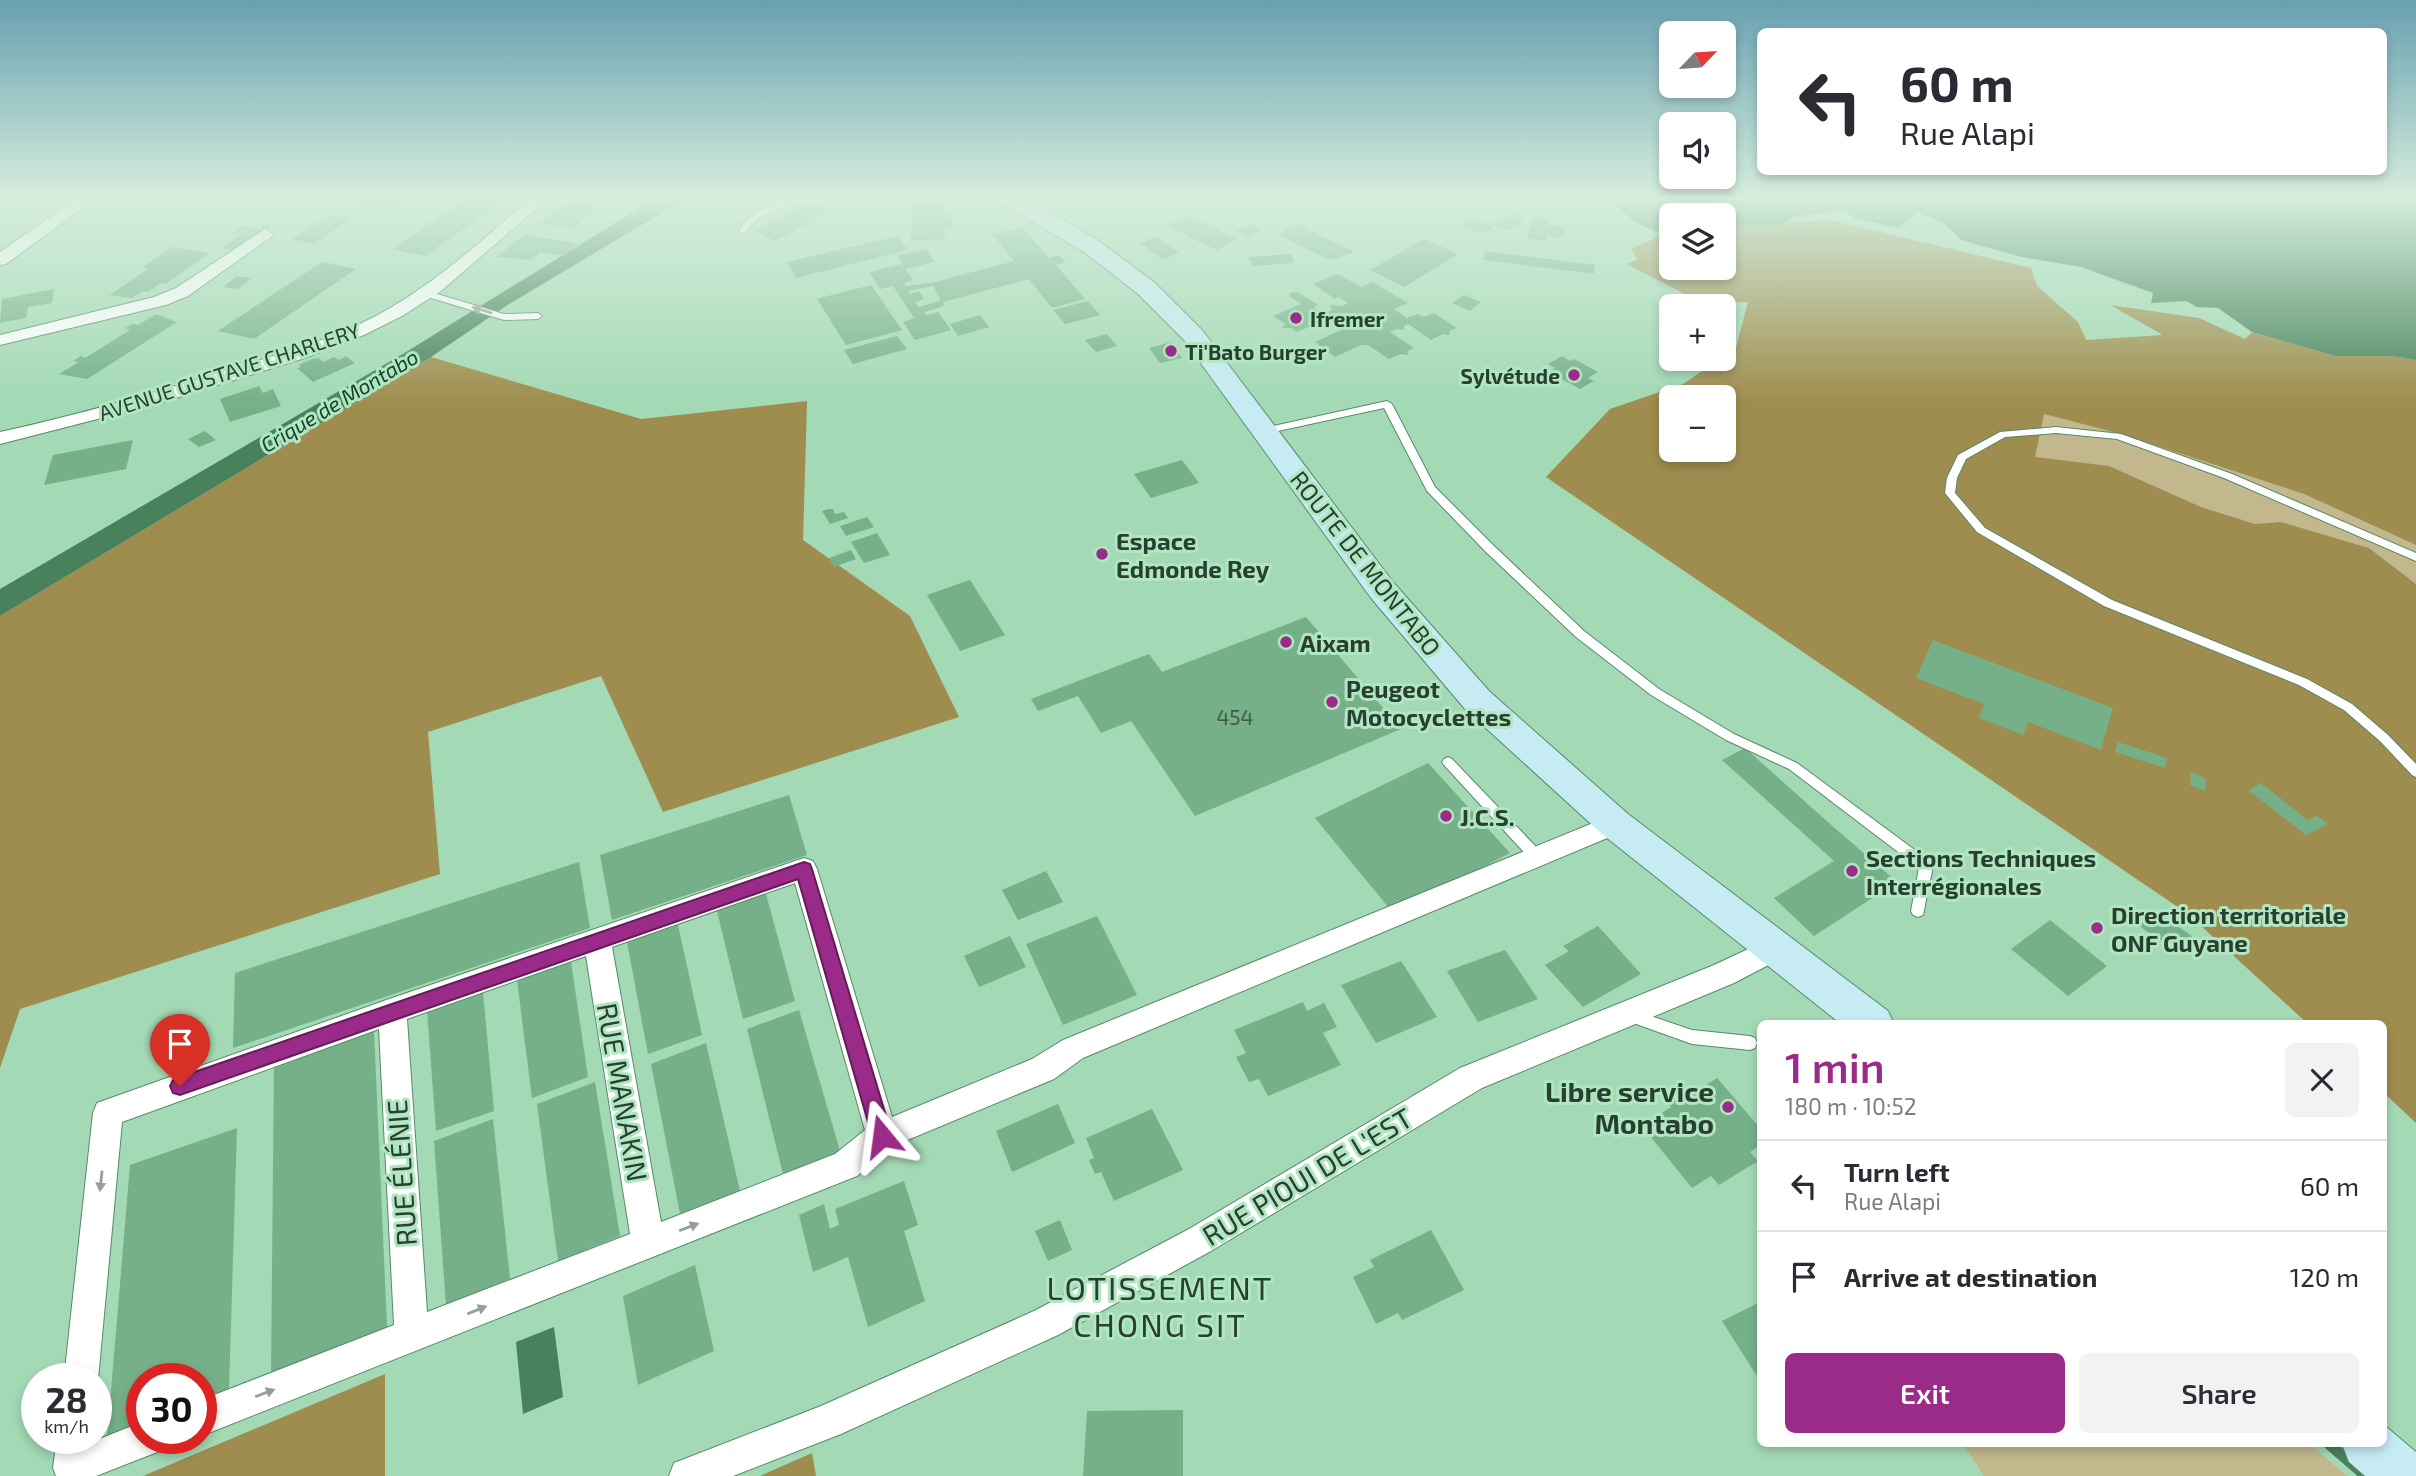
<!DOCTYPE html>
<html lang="en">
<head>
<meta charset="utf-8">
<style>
  body { margin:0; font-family:"Exo 2",sans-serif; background:#f2f2f3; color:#2b2b33; height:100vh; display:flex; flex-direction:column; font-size:26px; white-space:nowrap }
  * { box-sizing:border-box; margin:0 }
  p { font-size:23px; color:#7c7c81 }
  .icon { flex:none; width:38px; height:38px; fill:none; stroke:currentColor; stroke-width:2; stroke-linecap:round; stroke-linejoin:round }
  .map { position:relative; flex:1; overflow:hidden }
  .side { position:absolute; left:1757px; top:1020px; width:630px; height:427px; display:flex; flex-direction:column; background:#fff; border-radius:10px; box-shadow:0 4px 10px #0003 }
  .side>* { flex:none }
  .guide { position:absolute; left:1757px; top:28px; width:630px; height:147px; border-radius:10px; box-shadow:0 4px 10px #0003; background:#fff; color:#2b2b33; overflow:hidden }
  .needle { width:46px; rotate:65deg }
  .controls { position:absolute; left:1659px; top:21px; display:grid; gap:14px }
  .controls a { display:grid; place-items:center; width:77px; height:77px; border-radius:10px; background:#fff; box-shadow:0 4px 10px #0003; font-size:35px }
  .speed { position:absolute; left:21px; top:1363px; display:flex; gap:14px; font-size:35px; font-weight:700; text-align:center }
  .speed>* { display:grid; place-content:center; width:91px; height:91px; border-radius:50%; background:#fff; box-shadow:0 4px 10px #0003; line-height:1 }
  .speed small { font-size:18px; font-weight:400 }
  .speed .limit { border:10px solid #d22; background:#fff; color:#111 }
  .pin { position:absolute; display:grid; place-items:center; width:60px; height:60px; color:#fff; margin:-72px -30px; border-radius:50% 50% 50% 0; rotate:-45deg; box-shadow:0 0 7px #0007 }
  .pin .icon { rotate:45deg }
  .me { position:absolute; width:77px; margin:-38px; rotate:344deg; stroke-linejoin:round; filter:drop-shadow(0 0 5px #0008) }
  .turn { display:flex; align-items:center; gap:24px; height:147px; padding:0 28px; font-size:32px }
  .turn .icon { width:91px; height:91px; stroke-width:2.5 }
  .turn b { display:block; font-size:49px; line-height:60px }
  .round { display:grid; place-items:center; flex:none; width:74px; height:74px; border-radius:10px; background:#f2f2f3 }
  .overview { display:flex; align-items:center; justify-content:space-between; height:119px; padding:0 28px }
  h1 { font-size:42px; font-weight:600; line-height:52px; color:#9a2b89 }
  .button { display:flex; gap:14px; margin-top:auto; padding:14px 28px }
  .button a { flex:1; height:80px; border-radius:10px; background:#9a2b89; color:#fff; font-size:28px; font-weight:600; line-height:80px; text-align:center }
  .button a+a { background:#f2f2f3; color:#2b2b33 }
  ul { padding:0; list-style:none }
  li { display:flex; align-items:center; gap:21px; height:91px; padding:0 28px; border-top:2px solid #e1e1e2 }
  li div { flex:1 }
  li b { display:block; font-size:26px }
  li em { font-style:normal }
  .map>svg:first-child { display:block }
</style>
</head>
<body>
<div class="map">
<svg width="2416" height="1476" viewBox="0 0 2416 1476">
  <rect width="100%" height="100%" fill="#a3d9b4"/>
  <g fill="#c2b78d">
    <path d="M2043,414L2121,434L2304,494L2416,545V584L2369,548L2281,522L2255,524L2201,507L2109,466L2035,458Z"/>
    <path d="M1963,1444H2310L2347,1476H1984Z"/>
  </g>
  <g fill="#9e8d4e" fill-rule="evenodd">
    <path d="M1830,220L2031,268L2037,286L2078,322L2086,340L2163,335L2110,305L2199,318L2245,339L2252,332L2335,356H2393L2416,360V545L2304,494L2121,434L2044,414L2035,457L2109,466L2201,507L2255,524L2281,522L2369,548L2416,584V1123L2384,1093V1024H2308L2188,914L1546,477L1610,409L1683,384L1736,348L1748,302L1702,303L1627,264L1637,259L1631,249L1664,234L1671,233V268H1724V227ZM1671,397H1724V450H1671Z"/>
    <path d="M431,357L641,419L807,401L803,540L910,616L959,717L663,812L601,676L428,732L440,874L20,1009L0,1068V616Z"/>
    <path d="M385,1374V1476H143Z"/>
    <path d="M812,1453L816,1476H760Z"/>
  </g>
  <g fill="#47825c">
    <path d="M659,196H690L506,306L431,357L0,616V589L406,352Z"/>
    <path d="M1607,196H2416V360L2393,356H2335L2252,332L2218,308L2197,307L2186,301L2151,303L2153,293L2081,267L2021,257L1961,240L1944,223L1917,212L1899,228L1854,218L1843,210L1794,217L1782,225L1724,227V215H1671V233C1646,235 1623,213 1607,196Z"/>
    <path d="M554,1327L563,1397L523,1414L516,1342Z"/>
  </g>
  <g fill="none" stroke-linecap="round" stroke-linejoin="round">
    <path stroke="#47825c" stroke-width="11" d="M2329,1444L2366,1476"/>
  </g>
  <g fill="#75b089" fill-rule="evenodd">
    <path d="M343,196H413L401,210L353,208L358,202L337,201Z"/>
    <path d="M470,196L510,197L425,256L392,249Z"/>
    <path d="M581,196H624L614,205L577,199Z"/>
    <path d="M831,196H881L882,197L839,207Z"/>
    <path d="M566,201L599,205L574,228L540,223Z"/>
    <path d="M814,201L834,211L774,241L754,231Z"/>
    <path d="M944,201V211H951L952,227L944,228L945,239L911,241L912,203Z"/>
    <path d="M1515,212L1524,216L1518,219L1524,222L1507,231L1492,224Z"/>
    <path d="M330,215L350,219L314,244L292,239Z"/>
    <path d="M1189,215L1237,239L1217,250L1166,226Z"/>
    <path d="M1532,217L1549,219L1548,225L1566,227L1563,238L1546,235L1545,241L1527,238Z"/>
    <path d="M1471,218L1494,227L1485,234L1460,225Z"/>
    <path d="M1249,224L1262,229L1248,237L1236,231Z"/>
    <path d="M1297,224L1354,252L1330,260L1277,234Z"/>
    <path d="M265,225L272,226L239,250L222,248L241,234L232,233L242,226L259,229Z"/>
    <path d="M1022,227L1049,258L1059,255L1065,262L1056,265L1085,299L1052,308L1029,279L943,302L945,305L939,308L924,312L926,315L938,312L951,330L915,340L903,322L914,318L893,286L880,289L869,272L902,264L897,256L926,249L935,262L905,269L913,280L904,283L906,286L931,283L1014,261L992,234ZM933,286L941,300L919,307L915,302L924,299L919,291L910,294L908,291Z"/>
    <path d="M525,234L578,244L564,256L540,252L531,260L496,257Z"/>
    <path d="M898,236L908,250L796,278L787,262Z"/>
    <path d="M1156,237L1179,252L1163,259L1140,243Z"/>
    <path d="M1424,239L1458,254L1404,287L1370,270Z"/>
    <path d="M172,247L210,253L165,284L161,283L148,292L143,291L132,298L110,295L149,268L143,267Z"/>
    <path d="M1485,251L1595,265L1594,274L1483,260Z"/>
    <path d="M1291,254L1294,263L1252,266L1249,257Z"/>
    <path d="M322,262L356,269L254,339L218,331Z"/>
    <path d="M1338,274L1361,287L1372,282L1408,303L1394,309L1407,318L1418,314L1424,317L1434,313L1457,328L1449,331L1450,335L1443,334L1431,340L1408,324L1404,326V330L1397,329L1390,332L1414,348L1407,351L1408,355L1400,354L1389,359L1368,345H1361L1335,357L1327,351H1319L1320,346L1315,342L1341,330L1328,326L1330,323L1326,320L1296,332L1291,328H1282L1285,324L1273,316L1301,304L1289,296L1291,292L1299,293L1318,305L1314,307L1323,314L1332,310L1330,305L1341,306L1348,303L1339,297L1335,299L1313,284Z"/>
    <path d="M237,276L252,278L238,289L223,287Z"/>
    <path d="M871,285L902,330L846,345L817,299Z"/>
    <path d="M54,289L52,303L28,307L26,318L0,323L2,299Z"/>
    <path d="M1464,295L1481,302L1470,311L1452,303Z"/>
    <path d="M1088,301L1100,315L1065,324L1053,310Z"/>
    <path d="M156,314L177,322L87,379L59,374L79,362L73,361L81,356L85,358L130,330L125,328L133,324L138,325Z"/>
    <path d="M980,315L989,327L958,336L950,324Z"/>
    <path d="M1724,330L1735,334L1724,351Z"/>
    <path d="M1107,334L1117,346L1096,352L1085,340Z"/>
    <path d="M897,336L907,349L853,364L844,350Z"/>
    <path d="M1171,342L1182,358L1160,363L1149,348Z"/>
    <path d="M346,356L355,363L313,382L297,368L301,367L299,365L312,359L319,358L323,362L334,357L339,360Z"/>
    <path d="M1562,356L1570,361L1574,359L1598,372L1588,378L1594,381L1580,389L1549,372L1555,368L1548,364Z"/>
    <path d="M259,386L263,393L273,389L281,406L230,422L220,399Z"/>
    <path d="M205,431L216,440L199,447L188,439Z"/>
    <path d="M133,440L126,469L44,485L53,455Z"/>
    <path d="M1182,460L1199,483L1151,498L1134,474Z"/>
    <path d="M828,509H833L835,514L844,512L848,518L830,524L822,511Z"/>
    <path d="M867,517L874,527L846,536L840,526Z"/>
    <path d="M877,533L890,555L864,563L851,542Z"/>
    <path d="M851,550L856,559L834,567L829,558Z"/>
    <path d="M970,580L1005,635L960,651L927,595Z"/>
    <path d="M1306,617L1401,729L1195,816L1131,721L1101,733L1078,696L1038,711L1031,699L1149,654L1162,672Z"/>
    <path d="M1933,640L2113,708L2101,750L2028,722L2023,735L1979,718L1984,704L1916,678Z"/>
    <path d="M2118,742L2167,758L2165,768L2115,752Z"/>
    <path d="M1745,748L1829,823L1897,882L1814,936L1774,898L1834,861L1722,760Z"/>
    <path d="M1428,763L1510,853L1394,914L1315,818Z"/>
    <path d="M2191,772L2206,778L2205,791L2190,785Z"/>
    <path d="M2261,783L2308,820L2317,816L2328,824L2306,835L2248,790Z"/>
    <path d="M789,795L807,855L612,920L600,855Z"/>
    <path d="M579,862L590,928L233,1048L235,973Z"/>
    <path d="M1046,871L1063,902L1018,920L1002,890Z"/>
    <path d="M766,894L795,1001L743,1019L717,911Z"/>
    <path d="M2154,910L2192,936L2178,952L2139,926Z"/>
    <path d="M1097,916L1137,995L1063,1025L1026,944Z"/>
    <path d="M2050,920L2107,966L2068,996L2011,949Z"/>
    <path d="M678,925L702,1035L648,1054L627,942Z"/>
    <path d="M1598,926L1641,974L1583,1007L1545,965L1569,951L1563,946Z"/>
    <path d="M1010,936L1026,967L979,987L964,956Z"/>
    <path d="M1505,950L1538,999L1478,1022L1447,971Z"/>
    <path d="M1401,961L1437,1017L1376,1043L1341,985Z"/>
    <path d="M571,962L588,1077L532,1098L517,980Z"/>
    <path d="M483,992L494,1111L436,1131L427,1010Z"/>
    <path d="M1303,1002L1307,1011L1324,1003L1337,1027L1323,1033L1341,1065L1268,1096L1259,1079L1249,1082L1236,1057L1246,1053L1234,1030Z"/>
    <path d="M799,1010L840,1151L783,1174L747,1029Z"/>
    <path d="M374,1031L387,1327L271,1374L274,1064Z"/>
    <path d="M706,1043L740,1191L680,1214L651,1064Z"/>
    <path d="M1717,1078L1760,1128V1145L1750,1152L1758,1161L1719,1185L1711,1176L1692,1188L1642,1126L1671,1107L1666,1101L1684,1091L1688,1097Z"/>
    <path d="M595,1082L620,1236L558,1261L537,1104Z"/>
    <path d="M1058,1104L1075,1143L1012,1172L996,1131Z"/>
    <path d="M1152,1109L1183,1170L1114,1201L1101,1172L1095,1174L1089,1160L1094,1158L1086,1138Z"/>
    <path d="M493,1119L510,1279L446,1305L434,1141Z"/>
    <path d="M237,1128L229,1389L201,1401V1379H142V1424L107,1438L130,1165Z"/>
    <path d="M904,1181L918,1225L904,1231L925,1301L868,1327L848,1257L813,1272L799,1215L824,1204L830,1229L839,1225L835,1209Z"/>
    <path d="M1060,1220L1072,1250L1048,1261L1035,1231Z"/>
    <path d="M1431,1230L1464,1290L1402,1320L1398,1313L1376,1324L1353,1277L1374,1267L1370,1260Z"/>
    <path d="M695,1265L714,1351L638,1385L623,1296Z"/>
    <path d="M1760,1302V1381L1722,1321Z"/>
    <path d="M1183,1410V1476H1083L1087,1411Z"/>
  </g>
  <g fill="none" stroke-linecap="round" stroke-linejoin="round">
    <g stroke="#568a68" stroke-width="2">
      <g id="lane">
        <path d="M802,196H818C792,209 763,206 745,233L738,231C753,208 777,202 802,196Z"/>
        <path d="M421,291H427L504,314L538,313L542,316L538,319L504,320L421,295Z"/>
        <path d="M1387,401L1392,404L1435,487L1494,546L1584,631L1659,689L1734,734L1797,763L1931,862L1933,866L1923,915L1918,917L1913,915L1911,911L1919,868L1789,769L1726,740L1651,695L1576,637L1486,552L1427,491L1384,408L1264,434L1259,431L1264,428Z"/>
        <path d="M2056,427L2121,434L2232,474L2416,553V561L2224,478L2117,439L2056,433L2005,437L1966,459L1957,478L1955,493L1985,528L2112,600L2307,679L2352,704L2388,735L2416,764V777L2412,775L2380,741L2344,710L2299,685L2104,606L1977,532L1945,493L1947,478L1958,455L2000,432Z"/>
        <path d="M1448,757L1452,759L1542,853L1544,857L1542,861L1537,862L1532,861L1444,765L1442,762L1444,759Z"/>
        <path d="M1630,1009L1692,1030L1750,1036L1755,1038L1757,1043L1755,1048L1750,1050L1692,1044L1625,1020L1623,1015L1625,1010Z"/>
      </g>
    </g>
    <g stroke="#568a68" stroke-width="2">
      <g id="street">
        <path d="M80,196H99L6,264L0,265V252Z"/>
        <path d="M533,196H551L441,291L402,316L364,335L305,358L156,404L0,444V432C78,415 155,393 231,369C286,352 341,337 390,308C443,277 487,236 533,196Z"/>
        <path d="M265,229L273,234L271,237L188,296L166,305L0,345V335L154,297L176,288Z"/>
        <path d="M1615,814L1624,817L1628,824L1624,831L1083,1058L1054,1079L893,1146L857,1176L201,1436V1400L394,1325L379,1029L122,1122L98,1379L96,1384V1379H64L93,1113L97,1103L108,1099L392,998L804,858L813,861L817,869L892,1117L1032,1059L1063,1040ZM795,883L865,1130L835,1154L661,1222L612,947ZM586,956L630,1234L427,1312L407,1019Z"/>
        <path d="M1776,936L1786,940L1790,948L1786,956L1734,983L1482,1088L1211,1251L1058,1335L841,1434L733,1476H669L674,1463L821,1406L1034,1311L1189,1229L1460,1068L1714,965Z"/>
        <path d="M142,1422V1438H165L160,1451L96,1476H56L53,1468L57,1438H93L92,1442Z"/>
      </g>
    </g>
    <g stroke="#568a68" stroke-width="2">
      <g id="secondary">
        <path d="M995,196H1023L1100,242L1155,283L1202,330L1393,582L1489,691L1628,814L1888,1011L1894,1024H1841L1602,834L1465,709L1371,598L1184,340L1137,293L1084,252L998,201Z"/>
        <path d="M2384,1425L2416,1452V1476H2365L2349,1462L2342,1444H2384Z"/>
      </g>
    </g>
    <use href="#lane" fill="#fff" fill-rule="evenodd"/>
    <use href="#street" fill="#fff" fill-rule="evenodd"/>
    <use href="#secondary" fill="#c6ebf3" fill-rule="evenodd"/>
  </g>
  <defs><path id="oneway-solid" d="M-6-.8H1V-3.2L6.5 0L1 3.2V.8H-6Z" transform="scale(1.75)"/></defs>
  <g fill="#949f98">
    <use href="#oneway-solid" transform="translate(482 310) rotate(-163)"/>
    <use href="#oneway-solid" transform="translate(101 1181) rotate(96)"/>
    <use href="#oneway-solid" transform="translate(689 1227) rotate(-21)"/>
    <use href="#oneway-solid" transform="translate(477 1310) rotate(-22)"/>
    <use href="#oneway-solid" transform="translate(265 1393) rotate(-21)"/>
  </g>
  <linearGradient id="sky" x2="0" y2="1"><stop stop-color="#67a0b0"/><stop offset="0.49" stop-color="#d6eedd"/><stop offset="1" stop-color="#d6eedd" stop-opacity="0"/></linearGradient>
  <rect width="2416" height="403" fill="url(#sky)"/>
  <path fill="#9a2b89" stroke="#641c59" stroke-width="2" d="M804,862L810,864L812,869L892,1136L889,1142L882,1145L875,1142L872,1136L798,879L180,1095L173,1093L170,1086L173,1080L180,1077Z"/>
  <g fill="#9a2b89" stroke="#b0e6c1" stroke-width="2.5">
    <circle cx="1296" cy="318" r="7"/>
    <circle cx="1171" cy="351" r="7"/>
    <circle cx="1574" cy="375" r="7"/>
    <circle cx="1102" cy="554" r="7"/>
    <circle cx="1286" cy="642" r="7"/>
    <circle cx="1332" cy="702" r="7"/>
    <circle cx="1446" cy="816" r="7"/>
    <circle cx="1852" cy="871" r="7"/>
    <circle cx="2097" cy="928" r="7"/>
    <circle cx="1728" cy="1107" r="7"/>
  </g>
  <g text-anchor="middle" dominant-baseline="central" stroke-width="6" stroke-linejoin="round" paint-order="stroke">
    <g font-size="21" font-weight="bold" fill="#293f30" stroke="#b0e6c1" text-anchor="start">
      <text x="1310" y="318">Ifremer</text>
      <text x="1185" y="351">Ti'Bato Burger</text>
      <text x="1560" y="375" text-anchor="end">Sylvétude</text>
    </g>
    <g font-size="21" fill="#293f30" stroke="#b0e6c1">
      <text transform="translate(229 371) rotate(-18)">AVENUE GUSTAVE CHARLERY</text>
    </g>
    <g font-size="21" font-style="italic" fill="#144328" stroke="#b0e6c1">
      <text transform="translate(339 400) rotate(-31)">Crique de Montabo</text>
    </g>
    <g font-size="21" fill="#3c5b46">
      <text x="1235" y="716">454</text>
    </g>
    <g font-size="24" font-weight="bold" fill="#293f30" stroke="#b0e6c1" text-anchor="start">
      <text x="1116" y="540">Espace<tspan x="1116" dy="28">Edmonde Rey</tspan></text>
      <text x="1300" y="642">Aixam</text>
      <text x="1346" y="688">Peugeot<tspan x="1346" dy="28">Motocyclettes</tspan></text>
      <text x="1460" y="816">J.C.S.</text>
      <text x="1866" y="857">Sections Techniques<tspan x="1866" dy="28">Interrégionales</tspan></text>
      <text x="2111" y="914">Direction territoriale<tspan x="2111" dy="28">ONF Guyane</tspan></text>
    </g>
    <g font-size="24" fill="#293f30" stroke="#b0e6c1">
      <text transform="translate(1366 563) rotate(52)">ROUTE DE MONTABO</text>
    </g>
    <g font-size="28" font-weight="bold" fill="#293f30" stroke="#b0e6c1" text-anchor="end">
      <text x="1714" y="1091">Libre service<tspan x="1714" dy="32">Montabo</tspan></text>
    </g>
    <g font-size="28" fill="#293f30" stroke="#b0e6c1">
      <text transform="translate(623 1092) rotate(80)">RUE MANAKIN</text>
      <text transform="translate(401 1173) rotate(-94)">RUE ÉLÉNIE</text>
      <text transform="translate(1307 1176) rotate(-31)">RUE PIOUI DE L'EST</text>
    </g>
    <g font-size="32" letter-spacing="2" fill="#293f30" stroke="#b0e6c1">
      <text x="1160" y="1287">LOTISSEMENT<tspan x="1160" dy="37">CHONG SIT</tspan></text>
    </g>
  </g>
</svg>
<div class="controls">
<a><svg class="needle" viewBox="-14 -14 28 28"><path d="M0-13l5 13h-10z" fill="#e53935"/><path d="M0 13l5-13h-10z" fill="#7c7c81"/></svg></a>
<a><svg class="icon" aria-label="sound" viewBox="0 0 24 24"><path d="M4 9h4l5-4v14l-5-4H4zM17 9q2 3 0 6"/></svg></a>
<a><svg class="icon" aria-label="layers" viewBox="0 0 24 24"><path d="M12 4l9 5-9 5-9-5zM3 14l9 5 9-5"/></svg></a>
<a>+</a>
<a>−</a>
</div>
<div class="speed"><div>28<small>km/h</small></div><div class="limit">30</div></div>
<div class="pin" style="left:180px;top:1086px;background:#d93025"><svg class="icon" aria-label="arrive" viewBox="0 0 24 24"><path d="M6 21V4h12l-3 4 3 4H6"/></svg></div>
<svg class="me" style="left:882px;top:1136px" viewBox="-20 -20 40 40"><path d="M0-17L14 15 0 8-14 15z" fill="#9a2b89" stroke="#fff" stroke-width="4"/></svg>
<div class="guide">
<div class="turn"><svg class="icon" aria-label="left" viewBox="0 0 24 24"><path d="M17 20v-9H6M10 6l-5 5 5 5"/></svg><div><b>60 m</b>Rue Alapi</div></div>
</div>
<section class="side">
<div class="overview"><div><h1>1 min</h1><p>180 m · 10:52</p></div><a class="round"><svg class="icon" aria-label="close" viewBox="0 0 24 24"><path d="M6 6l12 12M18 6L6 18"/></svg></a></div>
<ul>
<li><svg class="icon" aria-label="left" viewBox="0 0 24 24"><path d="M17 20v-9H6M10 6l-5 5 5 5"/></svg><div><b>Turn left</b><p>Rue Alapi</p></div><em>60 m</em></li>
<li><svg class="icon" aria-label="arrive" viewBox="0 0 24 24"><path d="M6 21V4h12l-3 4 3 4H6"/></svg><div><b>Arrive at destination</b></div><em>120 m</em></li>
</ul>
<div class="button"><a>Exit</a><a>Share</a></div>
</section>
</div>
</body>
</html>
